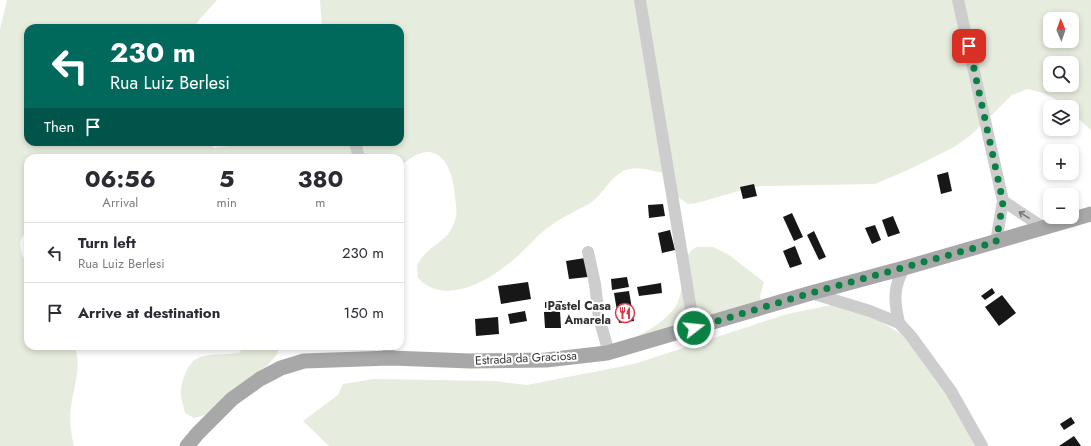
<!DOCTYPE html>
<html lang="en">
<head>
<meta charset="utf-8">
<style>
  body { margin:0; font-family:Jost,sans-serif; background:#f7f7f7; color:#2b2b33; height:100vh; display:flex; flex-direction:column; font-size:15px; white-space:nowrap }
  * { box-sizing:border-box; margin:0 }
  p { font-size:13px; color:#7c7c81 }
  .icon { flex:none; width:22px; height:22px; fill:none; stroke:currentColor; stroke-width:2; stroke-linecap:round; stroke-linejoin:round }
  .map { position:relative; flex:1; overflow:hidden }
  .drawer { position:absolute; left:24px; top:154px; width:380px; height:196px; display:flex; flex-direction:column; background:#fff; border-radius:12px; box-shadow:0 2px 6px #0003 }
  .drawer>* { flex:none }
  .hud { position:absolute; left:24px; top:24px; width:380px; height:122px; border-radius:12px; box-shadow:0 2px 6px #0003; background:#00695c; color:#fff; overflow:hidden }
  .needle { width:26px; rotate:358deg }
  .tools { position:absolute; left:1043px; top:12px; display:grid; gap:8px }
  .tools a { display:grid; place-items:center; width:36px; height:36px; border-radius:8px; background:#fff; box-shadow:0 2px 6px #0003; font-size:20px }
  .pin { position:absolute; display:grid; place-items:center; width:34px; height:34px; color:#fff; margin:-17px; border-radius:8px; box-shadow:0 2px 6px #0006 }
  .me { position:absolute; width:44px; margin:-22px; rotate:74deg; stroke-linejoin:round; filter:drop-shadow(0 0 3px #0008) }
  .turn { display:flex; align-items:center; gap:14px; height:84px; padding:0 20px; font-size:18px }
  .turn .icon { width:52px; height:52px; stroke-width:2.5 }
  .turn b { display:block; font-size:28px; line-height:34px }
  .then { display:flex; align-items:center; height:38px; padding:0 20px; background:#0003; gap:8px; font-size:15px }
  .eta { display:flex; justify-content:space-evenly; align-items:center; height:68px; text-align:center }
  .eta b { font-size:24px; font-weight:700; line-height:28px }
  ul { padding:0; list-style:none }
  li { display:flex; align-items:center; gap:12px; height:60px; padding:0 20px; border-top:1px solid #e1e1e2 }
  li div { flex:1 }
  li b { display:block; font-size:15px }
  li em { font-style:normal }
  .map>svg:first-child { display:block }
</style>
</head>
<body>
<div class="map">
<svg width="1091" height="446" viewBox="0 0 1091 446">
  <rect width="100%" height="100%" fill="#fff"/>
  <g fill="#e6ecde" fill-rule="evenodd">
    <path d="M7,0H217L199,20L194,28H28V142H207L214,148L258,142H400V28H322L320,0H1091V130L1072,113V107H1065L1057,100L1043,93L1027,89L1012,95L971,135L954,147L910,169L875,184L761,186L742,190L697,203L688,204L678,197L662,173C651,170 634,165 623,171C610,178 604,192 593,201C589,205 582,207 577,210C566,216 556,221 546,229C534,238 525,251 513,260C493,278 455,301 428,286C424,284 421,281 418,278L417,265C420,261 422,256 426,253C440,240 452,237 456,216C457,211 456,204 455,198C453,161 434,134 400,167V158H28V231C15,240 21,254 28,266V346H74C83,367 73,387 71,408C69,421 71,433 74,446H0V29ZM1050,19H1072V41H1050ZM1050,63H1072V85H1050Z"/>
    <path d="M696,247H713L729,255L764,282L760,296L761,306L766,309L799,304L689,333L621,346C639,335 664,324 676,306C687,289 676,259 696,247Z"/>
    <path d="M832,305L867,313L901,334L934,371L965,420L975,446H329L303,421L338,395L343,384L374,379L495,381L527,385L634,364L787,314Z"/>
    <path d="M244,346H280L277,354L268,365L235,389L205,415L194,418L185,413C184,407 181,401 181,395C180,385 187,364 196,359C207,353 226,355 239,353Z"/>
  </g>
  <g fill="#171717">
    <path d="M948,172L952,191L941,194L937,175Z"/>
    <path d="M754,184L757,196L743,199L740,187Z"/>
    <path d="M663,204L665,216L649,218L648,205Z"/>
    <path d="M792,213L803,237L794,241L783,217Z"/>
    <path d="M893,216L900,233L888,237L882,220Z"/>
    <path d="M875,225L881,240L872,244L865,228Z"/>
    <path d="M670,230L675,250L662,253L658,233Z"/>
    <path d="M814,231L826,257L819,260L807,235Z"/>
    <path d="M795,246L802,264L790,268L783,251Z"/>
    <path d="M585,258L588,277L569,279L566,261Z"/>
    <path d="M627,277L629,287L612,290L611,279Z"/>
    <path d="M528,282L531,299L501,304L498,286Z"/>
    <path d="M661,283L662,293L639,296L637,287Z"/>
    <path d="M992,288L995,293L985,300L981,296Z"/>
    <path d="M629,291L634,321L619,323L614,293Z"/>
    <path d="M1002,295L1016,313L999,326L985,307Z"/>
    <path d="M562,301L563,306L545,308V302Z"/>
    <path d="M525,311L527,321L510,324L508,314Z"/>
    <path d="M560,311L561,328H545L544,312Z"/>
    <path d="M498,317L499,334L476,336L475,319Z"/>
    <path d="M1071,417L1075,423L1064,430L1060,424Z"/>
    <path d="M1074,436L1081,446H1059Z"/>
  </g>
  <g fill="none" stroke-linecap="round" stroke-linejoin="round">
    <g stroke="#cdcdcd" stroke-width="12">
      <path d="M640,0L694,328"/>
      <path d="M958,0L1003,201L996,242"/>
      <path d="M355,142L359,158"/>
      <path d="M1003,201L1044,228"/>
      <path d="M588,252L595,284L599,318L607,346V353"/>
      <path d="M811,293L870,311L899,323L911,336L951,391L982,446"/>
      <path d="M899,323C894,301 893,288 904,268"/>
      <path d="M387,346L391,358"/>
    </g>
    <path stroke="#a8a8a8" stroke-width="15" d="M187,446L198,433L232,399L260,379L281,368L304,361L391,358L470,361L546,360L607,353L811,293L904,268L1091,214"/>
  </g>
  <defs><path id="oneway-shaft" d="M-6 0H5M1.5-3L5.5 0L1.5 3" fill="none" stroke-width="1.6" stroke-linecap="round" stroke-linejoin="round"/></defs>
  <use stroke="#777" href="#oneway-shaft" transform="translate(1024 215) rotate(-148)"/>
  <g fill="none" stroke-linecap="round" stroke-linejoin="round">
    <path stroke="#0b8043" stroke-width="7" stroke-dasharray="0 12.6" d="M694,328L811,293L996,242L1003,202L969,46"/>
  </g>
  <defs>
    <g id="restaurant-ring" transform="scale(1)"><circle r="9.5" fill="#fff" stroke="#e2364a" stroke-width="1.5"/><path d="M-5-6h1v4h1v-4h1v4h1v-4h1v5L-1.5 .5V6h-2V.5L-5-1ZM5-6V6H3V1.5H1.5Q1.5-4 5-6Z" fill="#e2364a"/></g>
  </defs>
  <g fill-rule="evenodd">
    <use href="#restaurant-ring" x="625" y="313"/>
  </g>
  <g text-anchor="middle" dominant-baseline="central" stroke-width="4" stroke-linejoin="round" paint-order="stroke">
    <g font-size="12" font-weight="bold" fill="#303030" stroke="#fff" text-anchor="end">
      <text x="611" y="306">Pastel Casa<tspan x="611" dy="14">Amarela</tspan></text>
    </g>
    <g font-size="12" fill="#303030" stroke="#fff">
      <text transform="translate(526 358) rotate(-3)">Estrada da Graciosa</text>
    </g>
  </g>
</svg>
<div class="tools">
<a><svg class="needle" viewBox="-14 -14 28 28"><path d="M0-13l5 13h-10z" fill="#e53935"/><path d="M0 13l5-13h-10z" fill="#7c7c81"/></svg></a>
<a><svg class="icon" aria-label="search" viewBox="0 0 24 24"><circle cx="10" cy="10" r="6"/><path d="M15 15l6 6"/></svg></a>
<a><svg class="icon" aria-label="layers" viewBox="0 0 24 24"><path d="M12 4l9 5-9 5-9-5zM3 14l9 5 9-5"/></svg></a>
<a>+</a>
<a>−</a>
</div>
<div class="pin" style="left:969px;top:46px;background:#d93025"><svg class="icon" aria-label="arrive" viewBox="0 0 24 24"><path d="M6 21V4h12l-3 4 3 4H6"/></svg></div>
<svg class="me" style="left:694px;top:328px" viewBox="-20 -20 40 40"><circle r="17" fill="#0b8043" stroke="#fff" stroke-width="3"/><path d="M0-11L8 9 0 5-8 9z" fill="#fff"/></svg>
<div class="hud">
<div class="turn"><svg class="icon" aria-label="left" viewBox="0 0 24 24"><path d="M17 20v-9H6M10 6l-5 5 5 5"/></svg><div><b>230 m</b>Rua Luiz Berlesi</div></div>
<div class="then">Then<svg class="icon" aria-label="arrive" viewBox="0 0 24 24"><path d="M6 21V4h12l-3 4 3 4H6"/></svg></div>
</div>
<section class="drawer">
<div class="eta">
<div><b>06:56</b><p>Arrival</p></div>
<div><b>5</b><p>min</p></div>
<div><b>380</b><p>m</p></div>
</div>
<ul>
<li><svg class="icon" aria-label="left" viewBox="0 0 24 24"><path d="M17 20v-9H6M10 6l-5 5 5 5"/></svg><div><b>Turn left</b><p>Rua Luiz Berlesi</p></div><em>230 m</em></li>
<li><svg class="icon" aria-label="arrive" viewBox="0 0 24 24"><path d="M6 21V4h12l-3 4 3 4H6"/></svg><div><b>Arrive at destination</b></div><em>150 m</em></li>
</ul>
</section>
</div>
</body>
</html>
